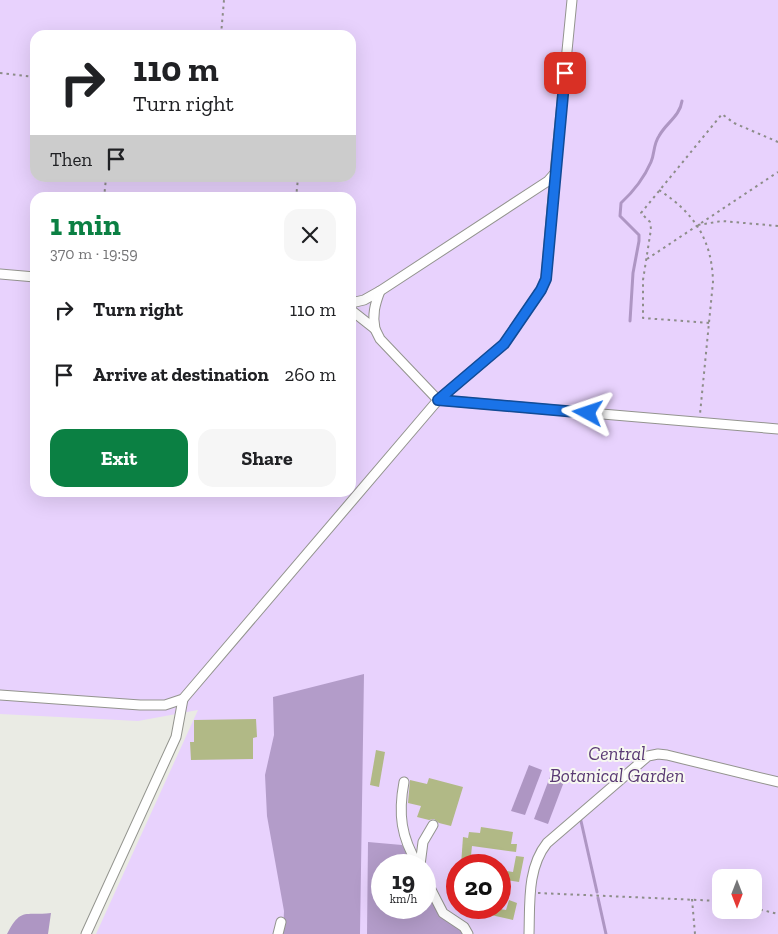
<!DOCTYPE html>
<html lang="en">
<head>
<meta charset="utf-8">
<style>
  body { margin:0; font-family:"Zilla Slab",serif; background:#f6f6f6; color:#202124; height:100vh; display:flex; flex-direction:column; font-size:19px; white-space:nowrap }
  * { box-sizing:border-box; margin:0 }
  p { font-size:16px; color:#757577 }
  .icon { flex:none; width:28px; height:28px; fill:none; stroke:currentColor; stroke-width:2; stroke-linecap:round; stroke-linejoin:round }
  .map { position:relative; flex:1; overflow:hidden }
  .details { position:absolute; left:30px; top:192px; width:326px; height:305px; display:flex; flex-direction:column; background:#fff; border-radius:15px; box-shadow:0 5px 20px #0002 }
  .details>* { flex:none }
  .top-card { position:absolute; left:30px; top:30px; width:326px; height:152px; border-radius:15px; box-shadow:0 5px 20px #0002; background:#fff; color:#202124; overflow:hidden }
  .needle { width:32px; rotate:180deg }
  .fabs { position:absolute; left:712px; top:869px; display:grid; gap:10px }
  .fabs a { display:grid; place-items:center; width:50px; height:50px; border-radius:10px; background:#fff; box-shadow:0 5px 20px #0002; font-size:25px }
  .speed { position:absolute; left:371px; top:854px; display:flex; gap:10px; font-size:25px; font-weight:700; text-align:center }
  .speed>* { display:grid; place-content:center; width:65px; height:65px; border-radius:50%; background:#fff; box-shadow:0 5px 20px #0002; line-height:1 }
  .speed small { font-size:12px; font-weight:400 }
  .speed .limit { border:8px solid #d22; background:#fff; color:#111 }
  .pin { position:absolute; display:grid; place-items:center; width:42px; height:42px; color:#fff; margin:-21px; border-radius:10px; box-shadow:0 2px 8px #0006 }
  .me { position:absolute; width:55px; margin:-28px; rotate:275deg; stroke-linejoin:round; filter:drop-shadow(0 0 4px #0008) }
  .turn { display:flex; align-items:center; gap:18px; height:105px; padding:0 20px; font-size:22px }
  .turn .icon { width:65px; height:65px; stroke-width:2.5 }
  .turn b { display:block; font-size:35px; line-height:42px }
  .then { display:flex; align-items:center; height:48px; padding:0 20px; background:#0003; gap:10px; font-size:19px }
  .round { display:grid; place-items:center; flex:none; width:52px; height:52px; border-radius:15px; background:#f6f6f6 }
  .summary { display:flex; align-items:center; justify-content:space-between; height:85px; padding:0 20px }
  h1 { font-size:30px; font-weight:700; line-height:38px; color:#0b8043 }
  .action { display:flex; gap:10px; margin-top:auto; padding:10px 20px }
  .action a { flex:1; height:58px; border-radius:15px; background:#0b8043; color:#fff; font-size:20px; font-weight:700; line-height:58px; text-align:center }
  .action a+a { background:#f6f6f6; color:#202124 }
  ul { padding:0; list-style:none }
  li { display:flex; align-items:center; gap:15px; height:65px; padding:0 20px }
  li div { flex:1 }
  li b { display:block; font-size:19px }
  li em { font-style:normal }
  .map>svg:first-child { display:block }
</style>
</head>
<body>
<div class="map">
<svg width="778" height="934" viewBox="0 0 778 934">
  <rect width="100%" height="100%" fill="#eaebe4"/>
  <path fill="#e8d2fd" fill-rule="evenodd" d="M0,0H778V934H96L198,710L138,721L0,714ZM35,35H351V178H35ZM35,198H351V492H35ZM382,865H425V908H382ZM458,865H500V908H458ZM721,878H754V910H721Z"/>
  <g fill="#b39cc9">
    <path d="M364,674L360,934H283L284,911L267,816L265,775L274,735L273,697Z"/>
    <path d="M368,842L402,845L415,865H382V908H425V883L443,917L462,930L464,934H367Z"/>
  </g>
  <g fill="#ae96c3">
    <path d="M529,765L542,770L525,815L511,811Z"/>
    <path d="M551,774L565,779L548,824L534,819Z"/>
    <path d="M51,913L48,934H7C21,907 25,916 51,913Z"/>
  </g>
  <g fill="none" stroke-linecap="round" stroke-linejoin="round">
    <g stroke="#ae96c3" stroke-width="3">
      <path d="M630,321L633,273L639,241V235L620,216L621,203C634,191 644,178 651,162C655,153 653,145 659,136C666,123 680,116 682,101"/>
      <path d="M581,821L597,892"/>
      <path d="M598,898L606,934"/>
    </g>
  </g>
  <g fill="#b1b986">
    <path d="M256,719L257,737L253,738V759L191,760L190,742H194V720Z"/>
    <path d="M376,750L385,752L379,787L370,785Z"/>
    <path d="M429,778L463,787L451,826L439,823L434,819L429,820L417,817L421,806L408,803L410,780L427,784Z"/>
    <path d="M481,827L513,832L511,844H517L516,852L472,846L470,865H461L463,837L468,838L469,832L480,833Z"/>
    <path d="M516,856L524,857L519,882L500,879V870L513,872Z"/>
    <path d="M509,900L517,903L513,920L491,915L493,908L506,910Z"/>
  </g>
  <g fill="none" stroke-linecap="round" stroke-linejoin="round">
    <g stroke="#93948e" stroke-width="11">
      <g id="minor">
        <path d="M0,274L35,277"/>
        <path d="M351,303L364,300L380,291L548,181L555,173L572,0"/>
        <path d="M375,329C372,315 375,304 380,291"/>
        <path d="M438,400L778,429"/>
        <path d="M438,400L504,344L541,290L546,279L555,173"/>
        <path d="M0,695L140,705H165L183,699L438,400L380,339L375,329L351,310"/>
        <path d="M404,782C398,814 401,837 418,865"/>
        <path d="M420,865L423,842L433,825"/>
        <path d="M425,878L443,913L464,927L468,934"/>
        <path d="M86,934L176,737L183,699"/>
        <path d="M278,934L281,922"/>
        <path d="M529,934C530,903 527,868 547,843L648,756L658,754L667,755L778,782"/>
      </g>
    </g>
    <g stroke="#8d8d89" stroke-width="2" stroke-dasharray="2.5 4" stroke-linecap="butt">
      <path d="M221,35L224,0"/>
      <path d="M0,73L35,77"/>
      <path d="M659,190C694,213 712,239 713,282L700,414"/>
      <path d="M104,198L106,178"/>
      <path d="M296,198L298,178"/>
      <path d="M698,225L722,221L778,226"/>
      <path d="M647,259L778,172"/>
      <path d="M709,323L643,318V280L651,229L650,222L641,213L722,114L734,123L778,142"/>
      <path d="M538,893L721,901"/>
      <path d="M692,899L695,934"/>
      <path d="M754,908L778,914"/>
    </g>
    <use href="#minor" stroke="#fff" stroke-width="9"/>
  </g>
  <g fill="none" stroke-linecap="round" stroke-linejoin="round">
    <g stroke="#114b97" stroke-width="12">
      <path id="route" d="M565,73L546,279L541,290L504,344L438,400L588,413"/>
    </g>
    <use href="#route" stroke="#1a73e8" stroke-width="9"/>
  </g>
  <g text-anchor="middle" dominant-baseline="central" stroke-width="4" stroke-linejoin="round" paint-order="stroke">
    <g font-size="19" font-style="italic" fill="#593973" stroke="#f7f8f1">
      <text x="617" y="753">Central<tspan x="617" dy="22">Botanical Garden</tspan></text>
    </g>
  </g>
</svg>
<div class="fabs">
<a><svg class="needle" viewBox="-14 -14 28 28"><path d="M0-13l5 13h-10z" fill="#e53935"/><path d="M0 13l5-13h-10z" fill="#757577"/></svg></a>
</div>
<div class="speed"><div>19<small>km/h</small></div><div class="limit">20</div></div>
<div class="pin" style="left:565px;top:73px;background:#d93025"><svg class="icon" aria-label="arrive" viewBox="0 0 24 24"><path d="M6 21V4h12l-3 4 3 4H6"/></svg></div>
<svg class="me" style="left:588px;top:413px" viewBox="-20 -20 40 40"><path d="M0-17L14 15 0 8-14 15z" fill="#1a73e8" stroke="#fff" stroke-width="4"/></svg>
<div class="top-card">
<div class="turn"><svg class="icon" aria-label="right" viewBox="0 0 24 24"><path d="M7 20v-9h11M14 6l5 5-5 5"/></svg><div><b>110 m</b>Turn right</div></div>
<div class="then">Then<svg class="icon" aria-label="arrive" viewBox="0 0 24 24"><path d="M6 21V4h12l-3 4 3 4H6"/></svg></div>
</div>
<section class="details">
<div class="summary"><div><h1>1 min</h1><p>370 m · 19:59</p></div><a class="round"><svg class="icon" aria-label="close" viewBox="0 0 24 24"><path d="M6 6l12 12M18 6L6 18"/></svg></a></div>
<ul>
<li><svg class="icon" aria-label="right" viewBox="0 0 24 24"><path d="M7 20v-9h11M14 6l5 5-5 5"/></svg><div><b>Turn right</b></div><em>110 m</em></li>
<li><svg class="icon" aria-label="arrive" viewBox="0 0 24 24"><path d="M6 21V4h12l-3 4 3 4H6"/></svg><div><b>Arrive at destination</b></div><em>260 m</em></li>
</ul>
<div class="action"><a>Exit</a><a>Share</a></div>
</section>
</div>
</body>
</html>
